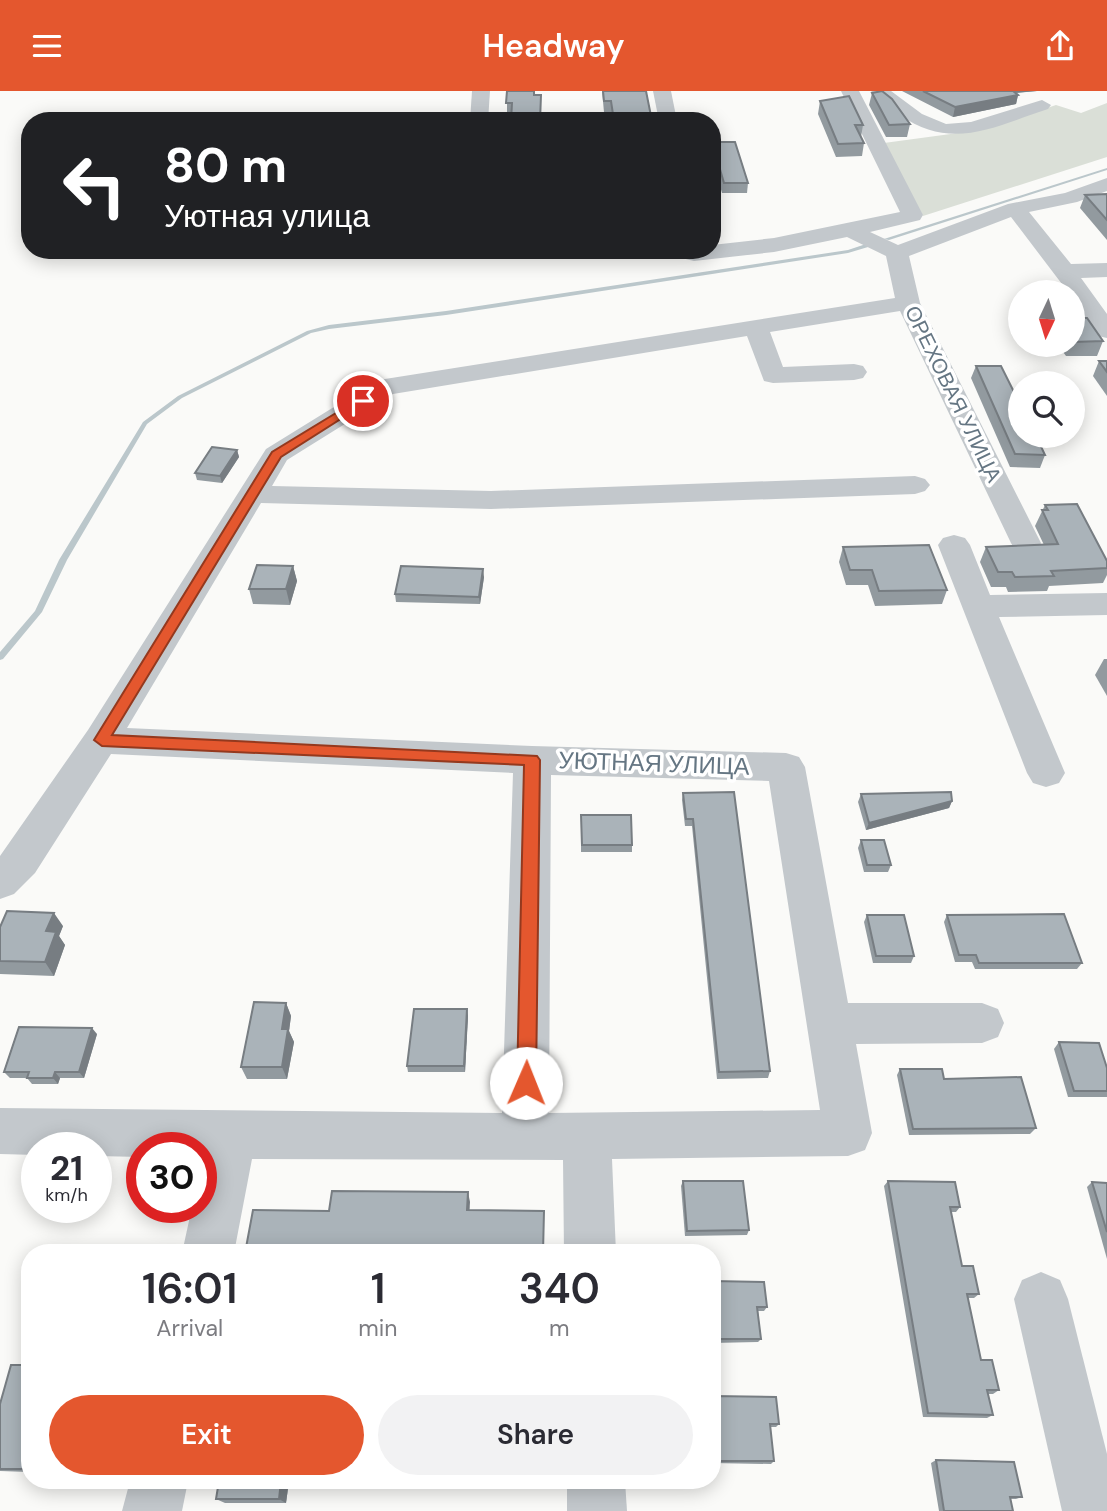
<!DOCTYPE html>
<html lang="en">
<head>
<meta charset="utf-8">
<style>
  body { margin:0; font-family:"DM Sans",sans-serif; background:#f2f2f3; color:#2b2b33; height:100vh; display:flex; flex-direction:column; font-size:26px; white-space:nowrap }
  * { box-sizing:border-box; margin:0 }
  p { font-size:23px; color:#7c7c81 }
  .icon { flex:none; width:38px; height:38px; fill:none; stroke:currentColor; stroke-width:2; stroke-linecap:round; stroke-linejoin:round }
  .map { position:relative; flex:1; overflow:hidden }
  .panel { position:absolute; left:21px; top:1153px; width:700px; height:245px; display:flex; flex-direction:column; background:#fff; border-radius:28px; box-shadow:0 4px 18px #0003 }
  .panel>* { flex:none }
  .banner { position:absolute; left:21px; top:21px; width:700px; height:147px; border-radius:28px; box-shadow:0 4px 18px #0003; background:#202124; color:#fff; overflow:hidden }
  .needle { width:46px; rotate:184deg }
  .tools { position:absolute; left:1008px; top:189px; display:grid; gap:14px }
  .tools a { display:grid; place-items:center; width:77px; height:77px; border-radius:50%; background:#fff; box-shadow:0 4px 18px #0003; font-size:35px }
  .speed { position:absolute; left:21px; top:1041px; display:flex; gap:14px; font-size:35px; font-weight:700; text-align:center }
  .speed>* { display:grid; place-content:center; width:91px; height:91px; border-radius:50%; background:#fff; box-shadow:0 4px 18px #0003; line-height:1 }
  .speed small { font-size:18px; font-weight:400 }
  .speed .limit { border:10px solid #d22; background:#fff; color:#111 }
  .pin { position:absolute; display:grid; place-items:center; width:60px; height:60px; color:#fff; margin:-30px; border:4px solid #fff; border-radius:50%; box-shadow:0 2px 7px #0007 }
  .me { position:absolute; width:77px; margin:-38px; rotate:1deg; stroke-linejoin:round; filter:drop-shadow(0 0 5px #0008) }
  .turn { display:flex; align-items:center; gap:24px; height:147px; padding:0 28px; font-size:32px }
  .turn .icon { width:91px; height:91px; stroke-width:2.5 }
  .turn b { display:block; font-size:49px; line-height:60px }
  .eta { display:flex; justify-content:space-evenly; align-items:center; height:119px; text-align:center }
  .eta b { font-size:42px; font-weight:600; line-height:49px }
  .button { display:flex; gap:14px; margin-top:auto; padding:14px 28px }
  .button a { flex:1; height:80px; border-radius:42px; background:#e4572e; color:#fff; font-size:28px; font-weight:600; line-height:80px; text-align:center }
  .button a+a { background:#f2f2f3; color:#2b2b33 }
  header { display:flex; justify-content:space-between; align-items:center; height:91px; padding:0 28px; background:#e4572e; color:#fff; font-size:32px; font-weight:600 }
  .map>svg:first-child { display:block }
</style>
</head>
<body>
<header><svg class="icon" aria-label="menu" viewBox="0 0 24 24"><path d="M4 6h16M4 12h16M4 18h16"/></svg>Headway<svg class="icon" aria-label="share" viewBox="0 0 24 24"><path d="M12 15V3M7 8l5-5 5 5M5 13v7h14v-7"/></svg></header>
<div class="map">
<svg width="1107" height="1420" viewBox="0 0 1107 1420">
  <rect width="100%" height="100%" fill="#fafaf8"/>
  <path fill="#dadfd7" d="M1107,12V66L923,125L884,52L958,42L1008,30L1056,14L1081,22Z"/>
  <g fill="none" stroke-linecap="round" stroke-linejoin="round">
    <g fill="#bbc7cb" fill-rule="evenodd">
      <path d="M1107,77V79L889,149L884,148Z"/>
      <path d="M866,153L868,154V156L848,162L446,224L329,238L311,242L182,307L147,333L67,469L42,521L3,568L0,569V561L35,520L59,469L143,331L178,305L307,240L329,234L446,220L848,159Z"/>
    </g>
    <g fill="#c3c8cc" fill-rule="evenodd">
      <path d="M472,0H490L488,30H470Z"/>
      <path d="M653,0H671L677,30H659Z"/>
      <path d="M841,0H859L923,124L920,129L870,141L898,154L1008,113L1065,102L1107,87V100L1077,111L1029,121L1071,173L1107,172V186L1081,187L1107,223V247L1098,245L1073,208V201H1068L1011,126L909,165L920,212L1041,452L1037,459L1026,462L1015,459L1011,452L900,220L770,241L783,276L854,273L863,275L867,281L863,287L854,289L773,292L764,290L747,245L393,303L287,369L272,395L491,400L915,385L925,388L930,394L925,400L915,403L491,418L261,412L127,637L532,655L786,662L799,666L805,676L848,912H982L998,918L1004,932L998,946L982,952L856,953L872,1042L865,1059L848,1065L612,1068L616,1162H564L563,1069L252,1068L234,1162H182L192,1116H201V1057H142V1066L96,1065V1057H37V1064L0,1063V1017L502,1022L513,682L111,663L35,782L14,803L0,808V765L88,639L266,358L376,290L385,288L895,207L886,165L847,146L774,161L694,170L669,164L666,159H712V154L774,147L900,121ZM551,684L769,690L820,1019L549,1022Z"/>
      <path d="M871,0H891L922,23L946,33L971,31L1042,9L1051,14L1048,18C995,35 952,61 900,24C890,17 878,10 871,0Z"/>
      <path d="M954,444L965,447L970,454L990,504L1107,502V524L999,526L1065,682L1059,692L1046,696L1033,692L1027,682L938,454L943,447Z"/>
      <path d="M1041,1181L1060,1189L1068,1208L1107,1363V1420H1062L1014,1208L1022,1189Z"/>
      <path d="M130,1390H188L182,1420H122Z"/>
      <path d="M567,1390H625L627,1420H567Z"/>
    </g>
  </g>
  <g fill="#929a9f">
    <path d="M507,0H534L511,23H507Z"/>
    <path d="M602,0H646L652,30H612L611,21H604Z"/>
    <path d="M902,0H1037L1016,2L1018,4L1016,13L953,26Z"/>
    <path d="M872,2L910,33L907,46H886L869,14Z"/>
    <path d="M820,10L863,34L861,46L864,52L862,65L836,66L818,23Z"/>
    <path d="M712,51L748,92L747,102H722L712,67Z"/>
    <path d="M1107,103V149L1080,117L1085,104Z"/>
    <path d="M1073,221L1082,227L1103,250L1097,265H1066L1058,254H1073Z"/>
    <path d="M1099,270H1107V305L1093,285Z"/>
    <path d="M976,275L1045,364L1040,377L1010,376L971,287Z"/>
    <path d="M237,359L239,366L222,392L197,389L195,382Z"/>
    <path d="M1045,414L1107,470V484L1103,492L1049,495L1047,500L1008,501L1006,496H991L980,471L986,456L1044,454L1035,435Z"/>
    <path d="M843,456L947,499L942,513L875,515L868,494H846L839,471Z"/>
    <path d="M293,475L297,490L290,514L253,513L249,498Z"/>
    <path d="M484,486L480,513L396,511L395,503Z"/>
    <path d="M1104,568H1107V605L1095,584Z"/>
    <path d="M734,701L770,980L768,987L717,988L692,735H685L682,709L683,702Z"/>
    <path d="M861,703L952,710L949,717L866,739L858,711Z"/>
    <path d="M581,724L632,754V761H581Z"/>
    <path d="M861,749L891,774L888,781H864L858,757Z"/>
    <path d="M867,824L914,865L911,872H873L864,831Z"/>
    <path d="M947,824L1082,872L1077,878H975L972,871H955L944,831Z"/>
    <path d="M63,835L59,845L65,854L54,885L0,883V836Z"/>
    <path d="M286,912L291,925L289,940L294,951L287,988H247L241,976Z"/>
    <path d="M467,918L468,925L465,981H408L407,975Z"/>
    <path d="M97,943L84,987H60L58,993H32L27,987H10L4,981Z"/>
    <path d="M1059,951L1107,977V1006H1068L1054,958Z"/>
    <path d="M900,978L944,988L1036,1037L1030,1043L909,1044L897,984Z"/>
    <path d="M683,1090L749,1139L747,1144L685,1145L681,1095Z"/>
    <path d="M888,1090L960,1116L956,1121H951L962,1175L979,1203L974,1207H968L981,1269L999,1299L993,1303H988L993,1324L987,1327L923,1326L884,1095Z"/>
    <path d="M1092,1091L1107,1092V1168L1087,1096Z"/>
    <path d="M712,1190L767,1216L764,1220H758L761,1248L758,1251L712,1252Z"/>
    <path d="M30,1274V1381L0,1380V1313Z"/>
    <path d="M712,1305L779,1333L776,1336H770L774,1370L771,1373L712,1372Z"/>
    <path d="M936,1369L1022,1406L1016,1408H1010L1013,1420H939L931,1372Z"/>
    <path d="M289,1390L286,1412H225L216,1408Z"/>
  </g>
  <g fill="#777d82">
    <path d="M1000,0H1037L999,3Z"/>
    <path d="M1018,4L1016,13L953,26L955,16Z"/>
    <path d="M237,359L239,366L222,392L220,385Z"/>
    <path d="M293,475L297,490L290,514L286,498Z"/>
    <path d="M483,478L484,486L480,513L479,506Z"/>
    <path d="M952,710L949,717L866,739L869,732Z"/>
    <path d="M54,822L63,835L59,845L65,854L54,885L45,871L46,840Z"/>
    <path d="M286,912L291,925L289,940L294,951L287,988L282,976V938Z"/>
    <path d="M467,918L468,925L465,981L464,975Z"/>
    <path d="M92,937L97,943L84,987L79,981Z"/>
    <path d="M55,981L60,987L58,993L53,987Z"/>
    <path d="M468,1101L470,1111L469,1129L467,1119Z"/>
    <path d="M281,1390H289L286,1412L279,1408Z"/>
  </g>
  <g fill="#aab3b9" stroke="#777d82" stroke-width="2">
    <path d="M507,0H534V4H541L540,30H511L512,12H506Z"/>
    <path d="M603,0H646L652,30H614L611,10H604Z"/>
    <path d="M882,0L892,8L910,33L889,34L872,2Z"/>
    <path d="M923,0H1013L1018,4L955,16Z"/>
    <path d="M849,5L863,34H855L864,52L838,53L820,10Z"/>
    <path d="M712,51H735L748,92H724Z"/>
    <path d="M1107,103V129L1085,104Z"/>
    <path d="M1073,221H1078L1082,227H1087L1103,250L1073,251Z"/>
    <path d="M1099,270H1107V281Z"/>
    <path d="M976,275H1001L1020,313V345H1036L1045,364L1015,363Z"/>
    <path d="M212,356L237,359L220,385L195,382Z"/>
    <path d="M1077,413L1107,470V477L1051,480L1054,485L1015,486L1012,481H998L986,456L1058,453L1042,419H1048L1045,414Z"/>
    <path d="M929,454L947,499L879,500L872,479H850L843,456Z"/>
    <path d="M257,474L293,475L286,498H249Z"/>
    <path d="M401,475L483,478L479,506L395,503Z"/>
    <path d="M734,701L770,980L719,981L693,728H686L683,702Z"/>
    <path d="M951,701L952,710L869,732L861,703Z"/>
    <path d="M581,724H631L632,754H582Z"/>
    <path d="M861,749H884L891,774H867Z"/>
    <path d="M7,820L54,822L46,840L56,841L45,871L0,870V836Z"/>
    <path d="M1064,823L1082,872H979L976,864H959L947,824Z"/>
    <path d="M867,824H904L914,865H876Z"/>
    <path d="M254,911L286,912L282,938H288L282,976H241Z"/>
    <path d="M414,918H467L464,975H407Z"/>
    <path d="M19,936L92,937L79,981H55L53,987H27L29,981H4Z"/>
    <path d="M1059,951L1099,952L1107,977V1000H1074Z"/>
    <path d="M900,978H942L944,988L1021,986L1036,1037L913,1038Z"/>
    <path d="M683,1090H743L749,1139L687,1140Z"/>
    <path d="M888,1090L955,1091L960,1116H950L962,1175H973L979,1203H967L981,1269H992L999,1299H987L993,1324L928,1322Z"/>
    <path d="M1092,1091L1107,1092V1141Z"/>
    <path d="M332,1100L468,1101L467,1119L544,1120L543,1162H245L253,1119L329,1120Z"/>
    <path d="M712,1190L764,1191L767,1216H757L761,1248H712Z"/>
    <path d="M11,1274H30V1378H0V1313Z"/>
    <path d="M712,1305L776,1306L779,1333H770L774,1370H712Z"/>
    <path d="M936,1369L1014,1371L1022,1406H1010L1013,1420H944Z"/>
    <path d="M219,1390H281L279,1408H216Z"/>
  </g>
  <path fill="#e4572e" stroke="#94391e" stroke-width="2" d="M359,308L369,310L281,366L112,644L537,665L540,669L536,992L533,998L526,1001L519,998L517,992L524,674L102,655L94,649L272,361Z"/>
  <g text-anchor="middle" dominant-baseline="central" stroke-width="7" stroke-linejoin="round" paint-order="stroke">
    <g font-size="21" fill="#657683" stroke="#fff">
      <text transform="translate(953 303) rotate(64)">ОРЕХОВАЯ УЛИЦА</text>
    </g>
    <g font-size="24" fill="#657683" stroke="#fff">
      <text transform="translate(654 672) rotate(2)">УЮТНАЯ УЛИЦА</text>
    </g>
  </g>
</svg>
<div class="tools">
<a><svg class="needle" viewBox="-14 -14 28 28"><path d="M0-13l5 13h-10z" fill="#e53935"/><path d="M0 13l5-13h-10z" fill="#7c7c81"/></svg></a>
<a><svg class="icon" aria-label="search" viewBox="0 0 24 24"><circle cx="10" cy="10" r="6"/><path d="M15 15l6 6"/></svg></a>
</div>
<div class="speed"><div>21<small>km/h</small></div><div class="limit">30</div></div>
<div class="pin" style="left:363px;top:310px;background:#d93025"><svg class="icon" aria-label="arrive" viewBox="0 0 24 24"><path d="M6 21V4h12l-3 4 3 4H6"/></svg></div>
<svg class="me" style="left:526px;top:992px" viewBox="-20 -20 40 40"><circle r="19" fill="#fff"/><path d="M0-13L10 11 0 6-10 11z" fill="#e4572e"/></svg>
<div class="banner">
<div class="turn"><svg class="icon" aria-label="left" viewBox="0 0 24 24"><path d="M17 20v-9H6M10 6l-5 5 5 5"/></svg><div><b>80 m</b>Уютная улица</div></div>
</div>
<section class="panel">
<div class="eta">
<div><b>16:01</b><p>Arrival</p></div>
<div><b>1</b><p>min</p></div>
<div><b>340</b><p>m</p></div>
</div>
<div class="button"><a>Exit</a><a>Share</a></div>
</section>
</div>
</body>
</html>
